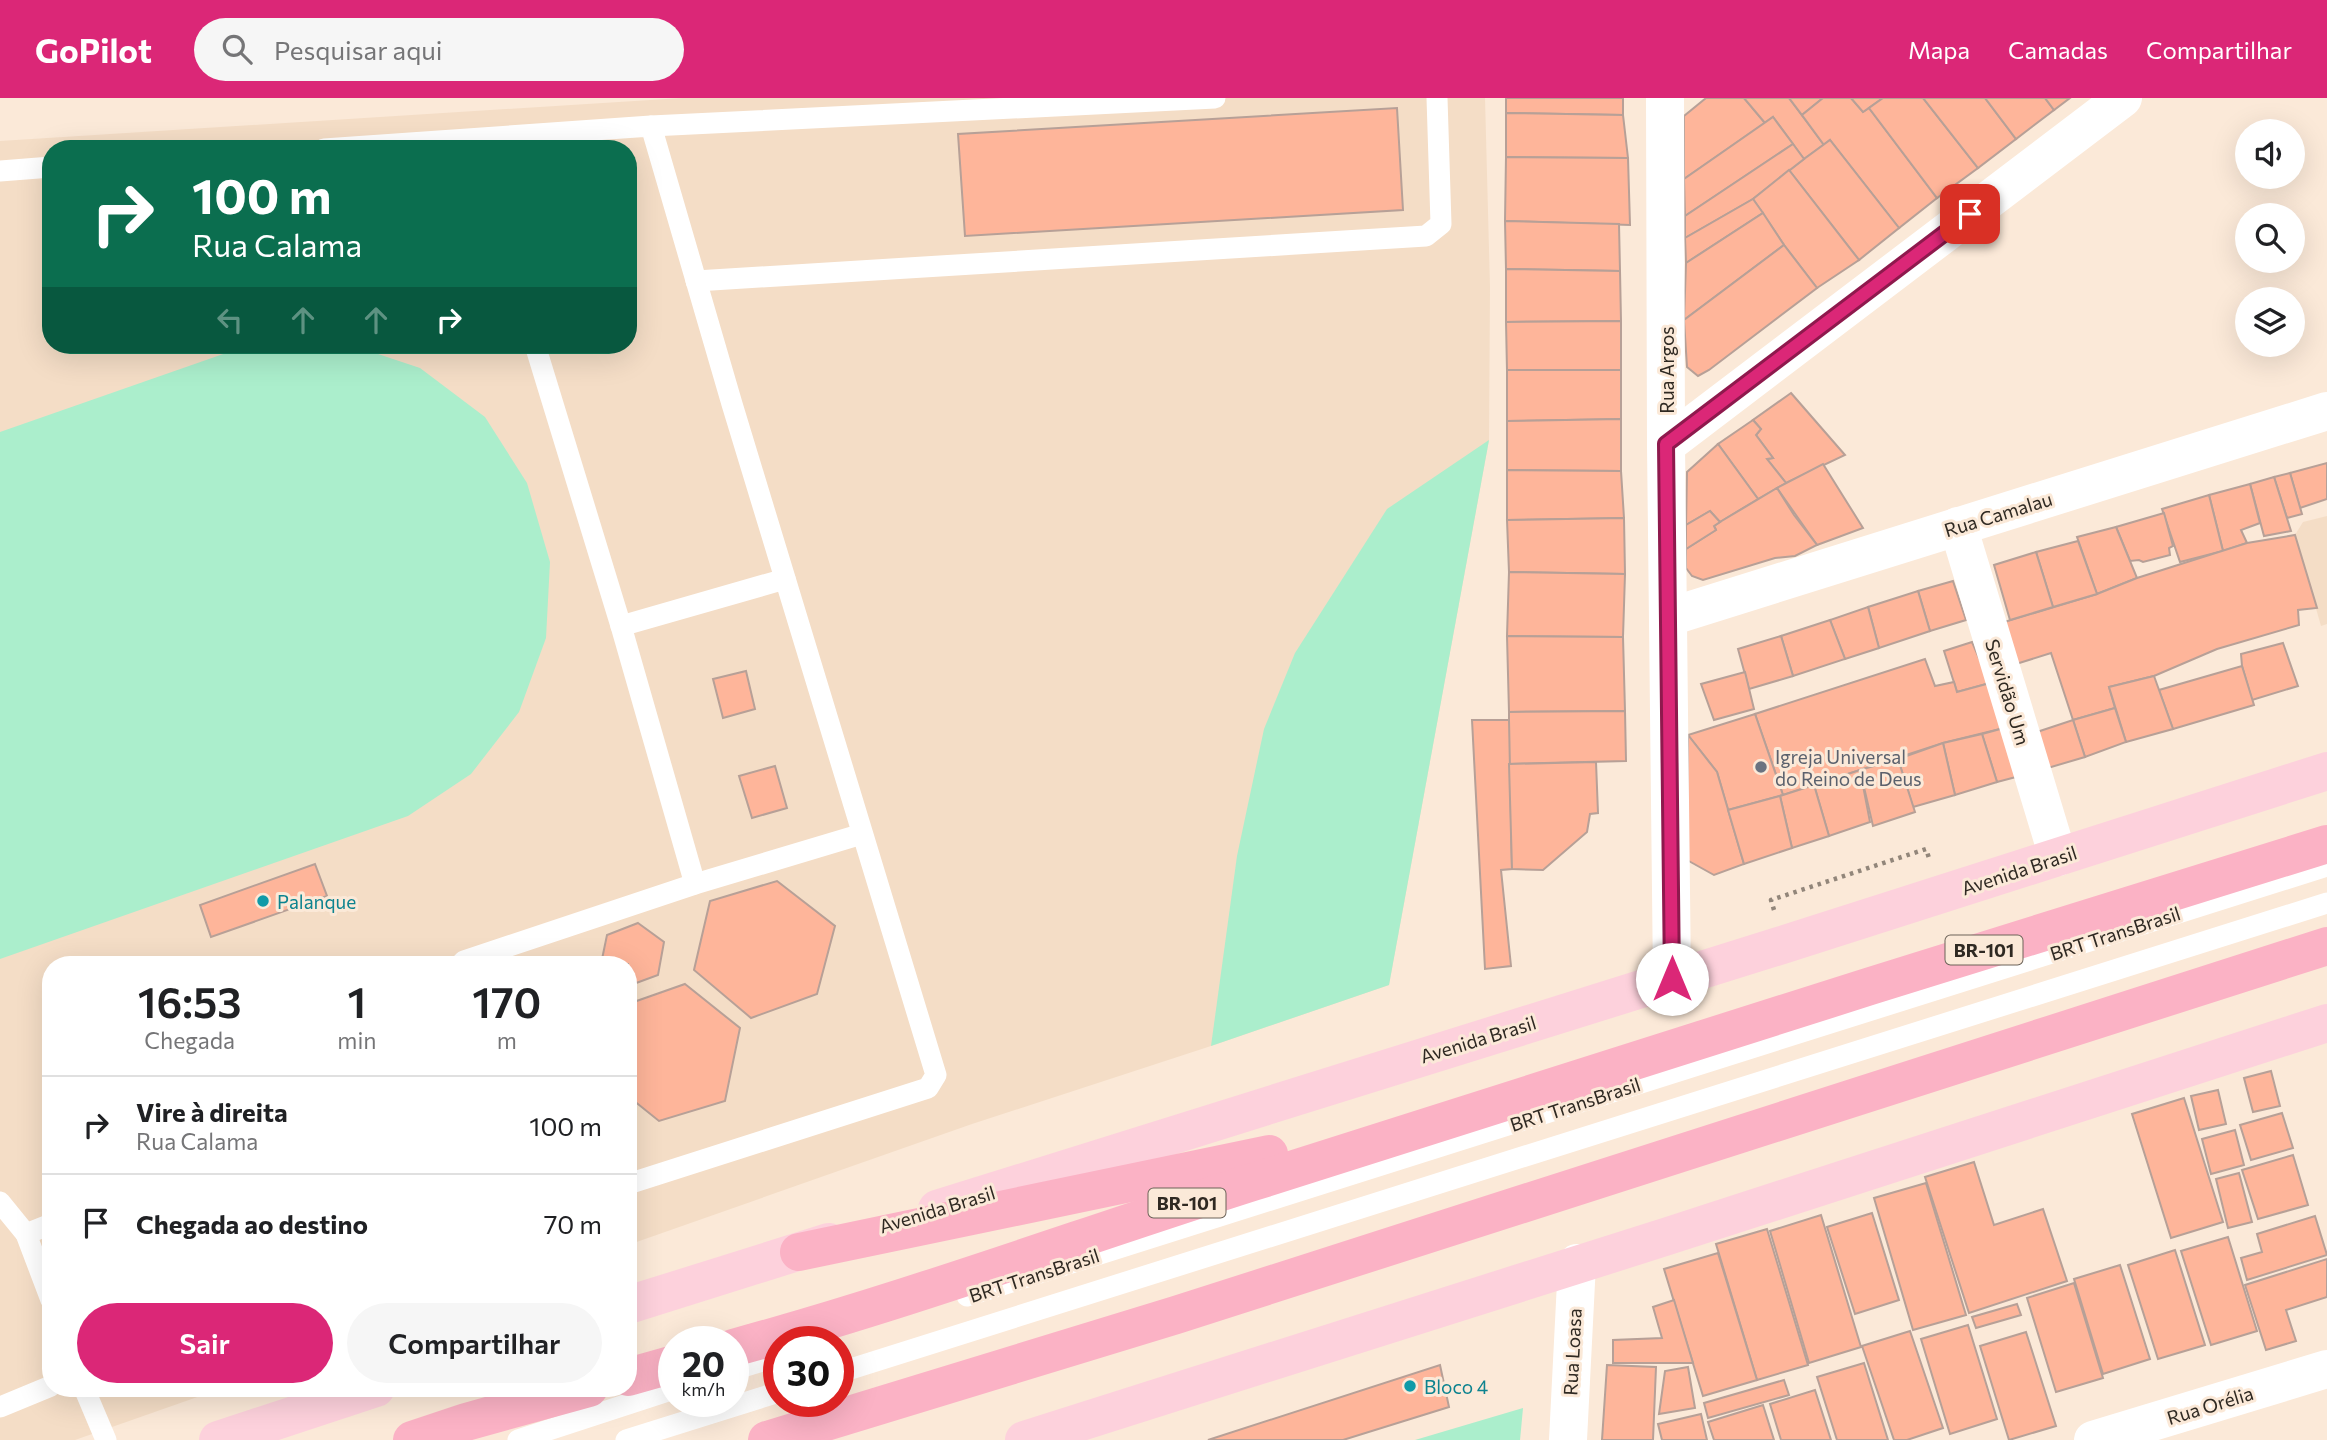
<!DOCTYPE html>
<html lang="pt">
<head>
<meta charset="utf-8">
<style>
  body { margin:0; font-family:Commissioner,sans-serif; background:#f6f6f6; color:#202124; height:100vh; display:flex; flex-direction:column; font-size:26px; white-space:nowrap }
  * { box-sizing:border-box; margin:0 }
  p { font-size:23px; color:#757577 }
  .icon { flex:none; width:38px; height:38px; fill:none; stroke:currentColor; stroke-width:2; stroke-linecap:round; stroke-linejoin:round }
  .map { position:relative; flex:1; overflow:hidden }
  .sheet { position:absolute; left:42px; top:858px; width:595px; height:441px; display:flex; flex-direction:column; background:#fff; border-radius:28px; box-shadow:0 7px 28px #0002 }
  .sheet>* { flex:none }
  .top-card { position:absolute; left:42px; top:42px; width:595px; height:214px; border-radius:28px; box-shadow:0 7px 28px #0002; background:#0b6e4f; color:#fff; overflow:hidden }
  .tools { position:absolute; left:2235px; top:21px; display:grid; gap:14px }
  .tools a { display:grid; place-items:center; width:70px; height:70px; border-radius:50%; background:#fff; box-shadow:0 7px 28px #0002; font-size:35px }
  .speed { position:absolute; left:658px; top:1228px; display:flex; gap:14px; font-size:35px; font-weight:700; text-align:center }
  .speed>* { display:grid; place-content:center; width:91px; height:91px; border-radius:50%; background:#fff; box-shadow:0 7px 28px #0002; line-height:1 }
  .speed small { font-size:18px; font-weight:400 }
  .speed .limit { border:10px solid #d22; background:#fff; color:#111 }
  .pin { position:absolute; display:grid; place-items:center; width:60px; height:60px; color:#fff; margin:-30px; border-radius:14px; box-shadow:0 4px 10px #0006 }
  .me { position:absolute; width:77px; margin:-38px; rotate:0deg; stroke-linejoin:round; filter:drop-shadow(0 0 5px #0008) }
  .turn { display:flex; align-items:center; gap:24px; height:147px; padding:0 35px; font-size:32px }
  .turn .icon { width:91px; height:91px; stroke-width:2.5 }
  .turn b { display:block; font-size:49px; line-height:60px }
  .lanes { display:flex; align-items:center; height:66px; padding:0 35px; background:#0003; justify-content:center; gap:35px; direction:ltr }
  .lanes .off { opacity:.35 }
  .eta { display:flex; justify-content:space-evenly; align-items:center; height:119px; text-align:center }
  .eta b { font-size:42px; font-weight:600; line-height:49px }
  .button { display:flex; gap:14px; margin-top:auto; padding:14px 35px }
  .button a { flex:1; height:80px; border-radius:42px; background:#db2777; color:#fff; font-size:28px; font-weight:600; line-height:80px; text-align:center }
  .button a+a { background:#f6f6f6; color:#202124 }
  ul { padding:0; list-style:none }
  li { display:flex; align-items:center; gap:21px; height:98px; padding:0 35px; border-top:2px solid #e0e0e0 }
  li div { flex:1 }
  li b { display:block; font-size:26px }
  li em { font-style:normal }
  header { display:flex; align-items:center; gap:42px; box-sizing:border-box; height:98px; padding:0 35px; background:#db2777; color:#fff }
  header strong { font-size:33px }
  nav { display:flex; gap:38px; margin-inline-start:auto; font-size:24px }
  .search { width:490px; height:63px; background:#f6f6f6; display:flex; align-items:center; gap:18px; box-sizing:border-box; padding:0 24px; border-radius:38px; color:#757577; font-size:26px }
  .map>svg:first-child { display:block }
</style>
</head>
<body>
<header>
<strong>GoPilot</strong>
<div class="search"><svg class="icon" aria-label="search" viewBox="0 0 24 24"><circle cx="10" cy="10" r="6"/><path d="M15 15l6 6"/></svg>Pesquisar aqui</div>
<nav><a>Mapa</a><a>Camadas</a><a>Compartilhar</a></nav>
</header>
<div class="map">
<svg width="2327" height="1342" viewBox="0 0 2327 1342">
  <rect width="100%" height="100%" fill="#fbe9d8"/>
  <g fill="#f4ddc6" fill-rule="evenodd">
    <path d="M682,0H1485L1490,189L1489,342L1389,887L1211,948L972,1026L628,1147V866H51V1290H223L75,1342H0V43ZM51,51H628V247H51Z"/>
    <path d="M2327,418V526L2321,528L2295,437L2303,424Z"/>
  </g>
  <g fill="#abeecc">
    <path d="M249,247H351L420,270L485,319L527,385L550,464L546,540L519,614L471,676L408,718L0,861V334Z"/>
    <path d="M1489,342L1389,887L1211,948L1237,758L1264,631L1295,555L1387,411Z"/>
    <path d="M1523,1310L1520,1342H1415Z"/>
  </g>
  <g fill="#feb59a" stroke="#b7a097" stroke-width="2">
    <path d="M1506,0H1623V17L1506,15Z"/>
    <path d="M1706,0H1744L1765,25L1684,81V18Z"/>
    <path d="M1744,0H1789L1824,47L1804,61L1773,19L1765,25Z"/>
    <path d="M1789,0H1823L1802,17Z"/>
    <path d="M1823,0H1851L1863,14L1869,10L1937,100L1899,130L1830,42L1824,47L1802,17Z"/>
    <path d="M1851,0H1883L1863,14Z"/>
    <path d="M1883,0H1923L1978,70L1937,100L1869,10Z"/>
    <path d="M1923,0H1985L2016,41L1978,70Z"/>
    <path d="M1985,0H2045L2054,12L2016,41Z"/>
    <path d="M2045,0H2070L2054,12Z"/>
    <path d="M1397,10L1403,112L965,138L958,36Z"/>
    <path d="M1506,15L1623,17L1628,60L1506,59Z"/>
    <path d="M1773,19L1793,46L1685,118L1684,81Z"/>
    <path d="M1830,42L1899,130L1859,162L1789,72Z"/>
    <path d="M1793,46L1804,61L1753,101L1685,140V118Z"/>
    <path d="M1506,59L1628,60L1630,127L1505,123Z"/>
    <path d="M1789,72L1859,162L1817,190L1784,147L1753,101Z"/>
    <path d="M1753,101L1763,115L1686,165L1685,140Z"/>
    <path d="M1763,115L1784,147L1684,222L1686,165Z"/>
    <path d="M1505,123L1619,126L1620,173L1506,171Z"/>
    <path d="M1784,147L1817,190L1709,272L1698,278L1687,269L1684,222Z"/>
    <path d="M1506,171L1620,173L1621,223L1506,224Z"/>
    <path d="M1621,223V272H1507L1506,224Z"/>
    <path d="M1507,272H1621V321L1507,323Z"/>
    <path d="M1791,295L1845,357L1786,385L1767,361L1773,360L1756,337L1761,331L1753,322Z"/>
    <path d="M1621,321V373L1507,372V323Z"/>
    <path d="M1753,322L1761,331L1756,337L1773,360L1767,361L1786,385L1758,401L1718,346Z"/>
    <path d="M1718,346L1758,401L1720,424L1710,413L1686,427L1687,374Z"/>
    <path d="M2327,365V401L2300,410L2290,375Z"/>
    <path d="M1823,366L1863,430L1817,447L1777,390Z"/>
    <path d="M1507,372L1621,373L1624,420L1507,422Z"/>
    <path d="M2290,375L2302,416L2287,420L2274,379Z"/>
    <path d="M2274,379L2291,433L2264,438L2250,386Z"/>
    <path d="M2250,386L2260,425L2241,432L2247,445L2223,453L2209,397Z"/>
    <path d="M1777,390L1794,417L1817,447L1795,458L1775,460L1703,482L1692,478L1686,470V451L1716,432L1714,428L1720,424Z"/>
    <path d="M2209,397L2223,453L2180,464L2162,411Z"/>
    <path d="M1710,413L1720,424L1714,428L1716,432L1686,451V427Z"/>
    <path d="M2164,415L2173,448L2169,450L2170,457L2143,464L2139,462L2130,463L2116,429Z"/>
    <path d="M1624,420L1625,476L1509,474L1507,422Z"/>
    <path d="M2116,429L2137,480L2097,496L2077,439Z"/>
    <path d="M2295,437L2317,510L2298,512L2299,527L2217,551L2154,578L2109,589L2115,610L2073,622L2051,555L2013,567L2001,525L2097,496L2137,480L2247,445Z"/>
    <path d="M2078,443L2097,496L2053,509L2036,454Z"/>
    <path d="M2036,454L2053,509L2010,522L1994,467Z"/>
    <path d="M1509,474L1625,476L1623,539L1507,538Z"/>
    <path d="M1953,483L1966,522L1930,533L1918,493Z"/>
    <path d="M1918,493L1930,533L1879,550L1868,509Z"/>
    <path d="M1868,509L1879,550L1845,561L1830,522Z"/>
    <path d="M1830,522L1845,561L1793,578L1781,538Z"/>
    <path d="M1507,538L1623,539L1625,613L1509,614Z"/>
    <path d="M1781,538L1793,578L1749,591L1738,551Z"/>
    <path d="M1972,544L1990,585L1957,594L1944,553Z"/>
    <path d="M2283,545L2298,588L2252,602L2242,568L2241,556Z"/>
    <path d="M1925,561L1935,588L1954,584L1957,594L1990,585L2004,630L1943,645L1783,697L1755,616Z"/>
    <path d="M2242,568L2254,607L2173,631L2159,592Z"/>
    <path d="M746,573L755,611L723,620L713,581Z"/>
    <path d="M1745,574L1754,611L1714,622L1701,586Z"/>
    <path d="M2154,578L2173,631L2126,644L2109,589Z"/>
    <path d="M2115,610L2126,644L2085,659L2073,622Z"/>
    <path d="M1625,613L1626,663L1509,666V614Z"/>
    <path d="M1755,616L1783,697L1728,712L1717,674L1688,637Z"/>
    <path d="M1472,622H1509L1512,771L1501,772L1511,868L1485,871Z"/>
    <path d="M2073,622L2085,659L2041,672L2031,636Z"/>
    <path d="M2004,630L2016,679L1997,684L1982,636Z"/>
    <path d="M1982,636L1997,684L1955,697L1943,645Z"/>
    <path d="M1688,637L1717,674L1744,766L1714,777L1687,762Z"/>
    <path d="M1943,645L1955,697L1913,709L1898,661Z"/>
    <path d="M1898,661L1915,714L1873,728L1860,672Z"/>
    <path d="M1596,664L1598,715L1590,716L1587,734L1543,772L1512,771L1509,666Z"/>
    <path d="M775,668L787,710L752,720L739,678Z"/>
    <path d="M1860,672L1870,724L1829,738L1814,687Z"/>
    <path d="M1814,687L1829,738L1792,750L1780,698Z"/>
    <path d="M1780,698L1792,750L1744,766L1728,712Z"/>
    <path d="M315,766L327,798L211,839L200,807Z"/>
    <path d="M777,783L835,828L817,896L751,920L694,872L710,803Z"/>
    <path d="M638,825L664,844L658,877L628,888V866H601L607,837Z"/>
    <path d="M685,886L740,930L725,1003L659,1023L628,998V906Z"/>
    <path d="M2271,973L2280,1008L2253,1014L2244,980Z"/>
    <path d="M2218,992L2226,1026L2199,1032L2191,998Z"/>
    <path d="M2184,1000L2223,1124L2171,1140L2132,1016Z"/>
    <path d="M2282,1015L2293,1050L2251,1062L2240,1027Z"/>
    <path d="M2235,1032L2244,1067L2211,1076L2202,1041Z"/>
    <path d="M2293,1057L2308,1107L2258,1121L2242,1072Z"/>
    <path d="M1974,1064L1994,1127L2043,1111L2067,1183L1969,1215L1925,1079Z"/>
    <path d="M2239,1075L2252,1124L2228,1130L2216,1081Z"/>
    <path d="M1926,1085L1966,1217L1913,1232L1874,1100Z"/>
    <path d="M1872,1115L1899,1202L1855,1216L1827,1129Z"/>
    <path d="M1821,1117L1861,1249L1809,1265L1770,1133Z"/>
    <path d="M2315,1118L2327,1157L2247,1182L2241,1160L2262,1154L2257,1136Z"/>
    <path d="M1767,1131L1808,1267L1757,1282L1716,1146Z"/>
    <path d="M2228,1139L2257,1233L2211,1247L2181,1153Z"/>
    <path d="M2175,1152L2205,1247L2158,1261L2128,1167Z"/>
    <path d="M1718,1155L1757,1282L1703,1298L1664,1171Z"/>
    <path d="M2327,1161V1199L2286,1212L2296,1243L2266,1252L2245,1187Z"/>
    <path d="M2120,1167L2150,1261L2103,1276L2074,1181Z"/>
    <path d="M2074,1185L2103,1280L2056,1294L2027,1200Z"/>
    <path d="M1674,1202L1693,1265H1613V1242L1662,1240L1653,1209Z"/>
    <path d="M2017,1206L2021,1217L1976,1230L1972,1219Z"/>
    <path d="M1968,1227L1997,1321L1950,1336L1921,1241Z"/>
    <path d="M1910,1233L1943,1330L1907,1342H1894L1862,1248Z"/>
    <path d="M2026,1234L2056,1328L2009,1342L1980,1248Z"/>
    <path d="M1864,1265L1888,1342H1837L1817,1279Z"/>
    <path d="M1440,1267L1449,1309L1343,1342H1208Z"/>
    <path d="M1607,1267L1656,1269L1653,1342H1602Z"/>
    <path d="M1688,1269L1695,1310L1659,1316L1665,1273Z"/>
    <path d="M1784,1282L1789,1297L1708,1320L1704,1305Z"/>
    <path d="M1815,1292L1831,1342H1781L1770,1306Z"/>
    <path d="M1763,1307L1774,1342H1714L1708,1324Z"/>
    <path d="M1701,1316L1707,1342H1662L1658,1326Z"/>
  </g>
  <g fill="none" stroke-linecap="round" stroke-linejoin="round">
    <path stroke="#92867a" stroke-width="4.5" stroke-dasharray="3.5 5" stroke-linecap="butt" d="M1774,812L1771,802L1926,751L1929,760"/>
    <g stroke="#fff" stroke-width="21">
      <path d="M651,28L1215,0"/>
      <path d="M324,51L651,28L732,306L936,977L928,990L628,1086"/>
      <path d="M0,73L51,69"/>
      <path d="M696,183L1426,138L1441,126L1437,0"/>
      <path d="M535,247L621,528L695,786"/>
      <path d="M621,528L785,481"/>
      <path d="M461,866L464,863L695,786L862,736"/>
      <path d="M0,1104L26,1136L51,1202"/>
      <path d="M26,1136L51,1126"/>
      <path d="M967,1198L2327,768"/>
      <path d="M733,1272L779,1258"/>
      <path d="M838,1275L2327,805"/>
      <path d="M84,1290L106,1342"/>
      <path d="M0,1309L51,1288"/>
      <path d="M518,1342L674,1291"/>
      <path d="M626,1342L779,1294"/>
    </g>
    <g stroke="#fff" stroke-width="38">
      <path d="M1665,0L1666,347L1672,881"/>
      <path d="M1666,347L2123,0"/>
      <path d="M1958,428L2058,759"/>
      <path d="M1669,519L2327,313"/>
      <path d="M1568,1342L1577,1165"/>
      <path d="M2093,1342L2327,1271"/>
    </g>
    <g stroke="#fdd1dc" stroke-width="38">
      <path d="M937,1111L1782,847L2327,673"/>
      <path d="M628,1207L829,1144"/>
      <path d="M218,1342L376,1290"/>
      <path d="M1024,1342L1668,1138L2327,925"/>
    </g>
    <g stroke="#fbb2c5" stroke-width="38">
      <path d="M799,1154L1269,1056"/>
      <path d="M733,1250C909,1202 1080,1139 1253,1084C1611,970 1968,856 2327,746"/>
      <path d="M628,1279L674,1266"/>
      <path d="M412,1342L466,1324L589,1290"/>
      <path d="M767,1342L1176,1217L2327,848"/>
    </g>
  </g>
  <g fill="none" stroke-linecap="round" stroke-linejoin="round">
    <g stroke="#8e194d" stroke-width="18">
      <path id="route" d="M1672,881L1666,346L1970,116"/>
    </g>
    <use href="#route" stroke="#db2777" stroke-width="12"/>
  </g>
  <circle fill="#6b7280" stroke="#fbe9d8" stroke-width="2.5" cx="1761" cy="669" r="7"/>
  <g fill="#0f9aa8" stroke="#fbe9d8" stroke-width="2.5">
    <circle cx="263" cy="803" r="7"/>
    <circle cx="1410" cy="1288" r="7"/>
  </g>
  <g text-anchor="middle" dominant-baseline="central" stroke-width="6" stroke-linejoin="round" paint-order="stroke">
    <g fill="#fbe9d8" stroke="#6c6359" stroke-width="2">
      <rect x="1945.5" y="837.5" width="77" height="29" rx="5"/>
      <rect x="1148.5" y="1090.5" width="77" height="29" rx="5"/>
    </g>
    <g font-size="18" font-weight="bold" fill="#2f2922">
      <text x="1984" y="852">BR-101</text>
      <text x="1187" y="1105">BR-101</text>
    </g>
    <g font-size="19" fill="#2f2922" stroke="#fbe9d8">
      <text transform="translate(1666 272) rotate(-90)">Rua Argos</text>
      <text transform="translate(1998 416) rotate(-17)">Rua Camalau</text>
      <text transform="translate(2008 594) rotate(73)">Servidão Um</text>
      <text transform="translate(2019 772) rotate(-18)">Avenida Brasil</text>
      <text transform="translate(2115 835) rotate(-18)">BRT TransBrasil</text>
      <text transform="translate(1478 941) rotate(-17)">Avenida Brasil</text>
      <text transform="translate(1575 1006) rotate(-18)">BRT TransBrasil</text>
      <text transform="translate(937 1111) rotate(-17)">Avenida Brasil</text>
      <text transform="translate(1034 1177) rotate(-18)">BRT TransBrasil</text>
      <text transform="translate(1572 1254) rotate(-87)">Rua Loasa</text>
      <text transform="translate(2210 1307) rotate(-17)">Rua Orélia</text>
    </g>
    <g font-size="19" fill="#5b616d" stroke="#fbe9d8" text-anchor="start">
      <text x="1775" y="658">Igreja Universal<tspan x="1775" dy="22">do Reino de Deus</tspan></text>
    </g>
    <g font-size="19" fill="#0d838f" stroke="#fbe9d8" text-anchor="start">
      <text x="277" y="803">Palanque</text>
      <text x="1424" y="1288">Bloco 4</text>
    </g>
  </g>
</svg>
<div class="tools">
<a><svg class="icon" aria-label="sound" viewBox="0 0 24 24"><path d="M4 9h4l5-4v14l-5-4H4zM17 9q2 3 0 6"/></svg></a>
<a><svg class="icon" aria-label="search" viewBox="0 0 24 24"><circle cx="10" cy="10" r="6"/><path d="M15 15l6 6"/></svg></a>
<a><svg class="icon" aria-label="layers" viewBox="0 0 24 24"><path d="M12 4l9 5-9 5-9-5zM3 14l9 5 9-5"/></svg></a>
</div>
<div class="speed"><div>20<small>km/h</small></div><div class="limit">30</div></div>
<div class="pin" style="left:1970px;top:116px;background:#d93025"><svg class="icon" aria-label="arrive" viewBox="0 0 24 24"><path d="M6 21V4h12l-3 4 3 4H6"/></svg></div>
<svg class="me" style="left:1672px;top:881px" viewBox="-20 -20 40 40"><circle r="19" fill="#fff"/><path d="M0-13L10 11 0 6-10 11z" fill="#db2777"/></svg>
<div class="top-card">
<div class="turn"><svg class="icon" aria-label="right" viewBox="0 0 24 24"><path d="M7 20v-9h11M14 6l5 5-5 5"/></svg><div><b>100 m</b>Rua Calama</div></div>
<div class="lanes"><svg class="icon off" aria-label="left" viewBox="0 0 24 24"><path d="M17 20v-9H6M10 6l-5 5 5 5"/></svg><svg class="icon off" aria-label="ahead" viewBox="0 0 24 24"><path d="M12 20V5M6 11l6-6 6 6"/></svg><svg class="icon off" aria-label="ahead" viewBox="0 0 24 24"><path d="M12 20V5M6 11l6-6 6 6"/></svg><svg class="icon" aria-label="right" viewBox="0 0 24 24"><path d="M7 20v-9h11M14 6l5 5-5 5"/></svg></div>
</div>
<section class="sheet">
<div class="eta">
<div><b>16:53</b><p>Chegada</p></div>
<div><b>1</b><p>min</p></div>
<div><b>170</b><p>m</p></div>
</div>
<ul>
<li><svg class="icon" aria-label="right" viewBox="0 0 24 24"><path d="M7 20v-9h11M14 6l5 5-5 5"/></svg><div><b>Vire à direita</b><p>Rua Calama</p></div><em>100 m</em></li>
<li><svg class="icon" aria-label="arrive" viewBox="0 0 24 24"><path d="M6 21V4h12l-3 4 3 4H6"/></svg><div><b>Chegada ao destino</b></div><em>70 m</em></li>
</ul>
<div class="button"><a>Sair</a><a>Compartilhar</a></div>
</section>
</div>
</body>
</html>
